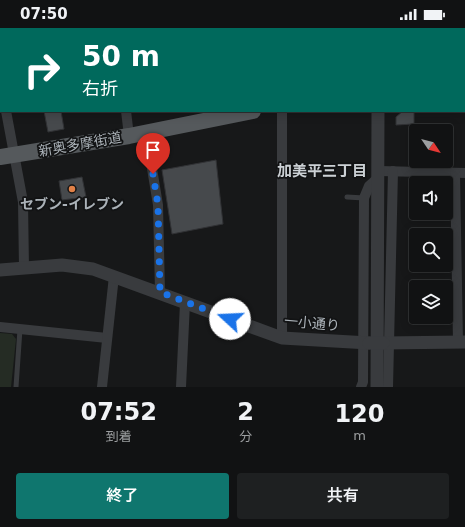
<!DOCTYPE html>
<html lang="ja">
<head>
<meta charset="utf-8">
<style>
  body { margin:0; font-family:"DejaVu Sans","Noto Sans JP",sans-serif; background:#1e2021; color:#f1f3f6; height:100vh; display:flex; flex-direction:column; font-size:15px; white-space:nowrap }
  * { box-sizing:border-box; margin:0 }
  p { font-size:13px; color:#9c9ea0 }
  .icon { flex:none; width:22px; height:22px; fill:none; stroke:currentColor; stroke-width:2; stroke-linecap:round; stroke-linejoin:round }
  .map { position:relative; height:359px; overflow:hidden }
  .details { display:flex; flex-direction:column; background:#111213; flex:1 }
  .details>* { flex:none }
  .top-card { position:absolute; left:0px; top:0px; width:465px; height:84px; box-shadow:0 2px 10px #0003,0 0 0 1px #303233; background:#00695c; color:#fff; overflow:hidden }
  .needle { width:26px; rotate:125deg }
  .controls { position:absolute; left:409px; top:96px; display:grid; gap:8px }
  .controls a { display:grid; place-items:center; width:44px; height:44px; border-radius:4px; background:#111213; box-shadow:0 2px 10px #0003,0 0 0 1px #303233; font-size:20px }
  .pin { position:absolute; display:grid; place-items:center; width:34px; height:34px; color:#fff; margin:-41px -17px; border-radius:50% 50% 50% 0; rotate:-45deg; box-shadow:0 0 4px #0007 }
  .pin .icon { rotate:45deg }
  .me { position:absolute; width:44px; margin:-22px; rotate:290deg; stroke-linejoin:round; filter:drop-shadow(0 0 3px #0008) }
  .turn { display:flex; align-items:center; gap:14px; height:84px; padding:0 16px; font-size:18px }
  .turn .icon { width:52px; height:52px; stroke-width:2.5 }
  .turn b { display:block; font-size:28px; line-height:34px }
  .eta { display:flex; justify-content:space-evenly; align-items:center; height:68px; text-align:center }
  .eta b { font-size:24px; font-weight:600; line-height:28px }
  .cta { display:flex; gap:8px; margin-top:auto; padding:8px 16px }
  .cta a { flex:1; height:46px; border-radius:4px; background:#0f766e; color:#fff; font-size:16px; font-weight:600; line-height:46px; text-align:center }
  .cta a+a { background:#1e2021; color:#f1f3f6 }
  .status { display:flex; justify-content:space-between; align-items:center; height:28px; padding:0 20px; background:#111213; direction:ltr }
  .status svg { height:11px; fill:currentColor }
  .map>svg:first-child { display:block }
</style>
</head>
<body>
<div class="status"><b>07:50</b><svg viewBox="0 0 49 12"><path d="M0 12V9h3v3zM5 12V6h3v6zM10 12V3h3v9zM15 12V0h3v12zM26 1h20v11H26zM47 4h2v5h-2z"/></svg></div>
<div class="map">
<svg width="465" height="359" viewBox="0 0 465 359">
  <rect width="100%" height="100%" fill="#171819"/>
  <path fill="#252c24" d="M0,305L12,306L16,311L11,359H0Z"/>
  <g fill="#46494c" stroke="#313235">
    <path d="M44,83H61L64,101L48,104Z"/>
    <path d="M403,83H414V96L396,97V89Z"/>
    <path d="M216,132L223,196L172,206L162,142Z"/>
    <path d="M82,149L86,169L62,172L59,153Z"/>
  </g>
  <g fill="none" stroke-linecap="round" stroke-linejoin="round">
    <g stroke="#393b3e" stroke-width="5">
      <path d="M347,169L364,170"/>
      <path d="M16,359L20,301"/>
    </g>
    <g stroke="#393b3e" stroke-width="10">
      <path d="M256,0L257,1"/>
      <path d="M418,0L419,1"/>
      <path d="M190,1L191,0"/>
      <path d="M464,24H465"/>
      <path d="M0,39H1"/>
      <path d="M0,48L1,54"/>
      <path d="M6,83L23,174L24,240"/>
      <path d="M126,83L129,108"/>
      <path d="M282,83V310"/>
      <path d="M146,104L158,177L160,264"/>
      <path d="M379,143L465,145"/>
      <path d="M455,145L458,314"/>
      <path d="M0,299L107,310"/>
      <path d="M102,359L114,248"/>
      <path d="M181,359L185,275"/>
      <path d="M361,359L363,354L364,170L369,158L379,149"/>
      <path d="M388,359L393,143"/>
    </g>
    <g stroke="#393b3e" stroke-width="13">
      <path d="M0,242L62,237L93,241L282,310L369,315"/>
      <path d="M383,315L465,314"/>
      <path d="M377,359L378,83"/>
    </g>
    <g stroke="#55595c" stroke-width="16">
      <path d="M464,61H465"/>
      <path d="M0,129L129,108L253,83"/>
    </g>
    <path stroke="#393b3e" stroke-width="13" d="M369,315H383"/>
  </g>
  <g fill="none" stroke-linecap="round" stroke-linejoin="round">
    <path stroke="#1a73e8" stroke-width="7" stroke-dasharray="0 12.6" d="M153,146L158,177L160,264L230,291"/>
  </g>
  <circle fill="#e18147" stroke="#121314" stroke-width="1.5" cx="72" cy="161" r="4"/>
  <g text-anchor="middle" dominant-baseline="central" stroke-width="3.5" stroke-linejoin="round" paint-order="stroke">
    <g font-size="14" fill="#abb2b8" stroke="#121314">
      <text transform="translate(80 116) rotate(-10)">新奥多摩街道</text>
      <text transform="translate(312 295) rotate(5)">一小通り</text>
    </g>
    <g font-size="14" font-weight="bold" fill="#abb2b8" stroke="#121314">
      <text x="72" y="176">セブン-イレブン</text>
    </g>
    <g font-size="15" font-weight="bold" fill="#cbd0d4" stroke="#121314">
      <text x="322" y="143">加美平三丁目</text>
    </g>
  </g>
</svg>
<div class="controls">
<a><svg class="needle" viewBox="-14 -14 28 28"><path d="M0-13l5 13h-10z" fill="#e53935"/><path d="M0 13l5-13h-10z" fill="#9c9ea0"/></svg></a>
<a><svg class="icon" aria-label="sound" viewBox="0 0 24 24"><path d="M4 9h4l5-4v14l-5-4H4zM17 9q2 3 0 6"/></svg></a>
<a><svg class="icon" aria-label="search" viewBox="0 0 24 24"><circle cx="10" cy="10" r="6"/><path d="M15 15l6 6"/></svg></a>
<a><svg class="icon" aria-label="layers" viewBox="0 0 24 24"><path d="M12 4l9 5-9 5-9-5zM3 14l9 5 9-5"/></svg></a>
</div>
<div class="pin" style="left:153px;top:146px;background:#d93025"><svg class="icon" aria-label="arrive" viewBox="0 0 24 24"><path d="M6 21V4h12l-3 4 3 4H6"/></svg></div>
<svg class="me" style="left:230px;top:291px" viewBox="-20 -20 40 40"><circle r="19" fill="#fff"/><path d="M0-13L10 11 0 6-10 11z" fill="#1a73e8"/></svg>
<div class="top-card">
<div class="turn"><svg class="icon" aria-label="right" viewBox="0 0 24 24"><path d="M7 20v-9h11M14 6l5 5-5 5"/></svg><div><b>50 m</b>右折</div></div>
</div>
</div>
<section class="details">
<div class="eta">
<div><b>07:52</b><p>到着</p></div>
<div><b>2</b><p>分</p></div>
<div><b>120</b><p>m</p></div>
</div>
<div class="cta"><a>終了</a><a>共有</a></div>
</section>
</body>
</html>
